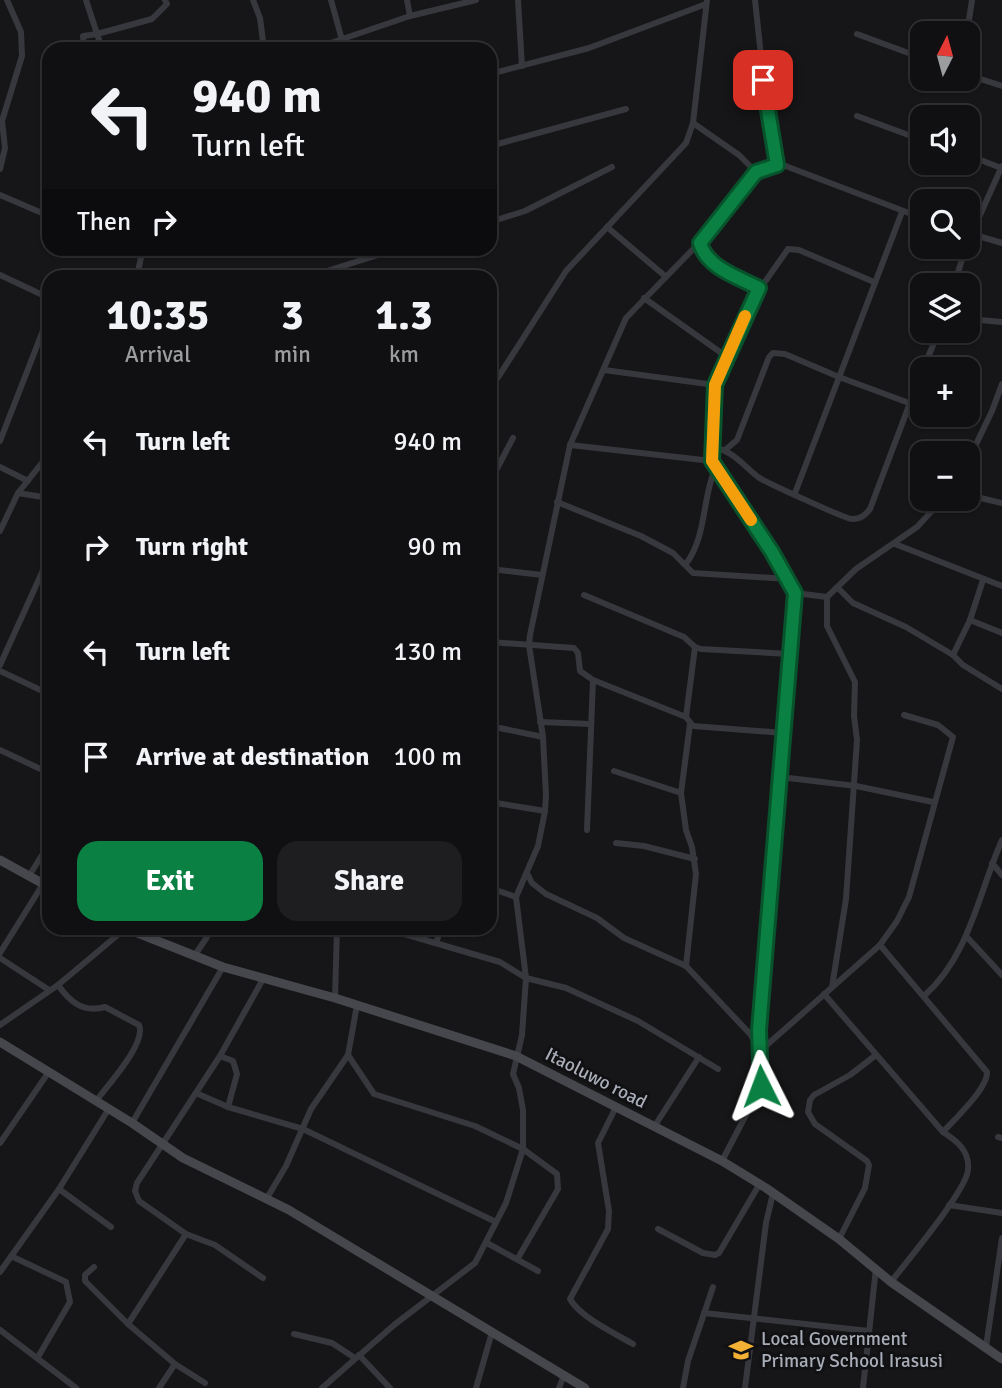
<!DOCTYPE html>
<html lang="en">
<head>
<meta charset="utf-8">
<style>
  body { margin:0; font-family:Signika,sans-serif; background:#1e1e20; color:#f1f3f6; height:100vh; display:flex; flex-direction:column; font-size:26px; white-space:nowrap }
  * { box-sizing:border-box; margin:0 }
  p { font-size:23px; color:#9c9d9f }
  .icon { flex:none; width:38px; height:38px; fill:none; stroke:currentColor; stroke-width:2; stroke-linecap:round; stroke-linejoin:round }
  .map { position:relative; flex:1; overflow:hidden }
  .sheet { position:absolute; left:42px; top:270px; width:455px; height:665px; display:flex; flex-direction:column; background:#101012; border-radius:21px; box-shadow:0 2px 5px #0004,0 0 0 2px #303032 }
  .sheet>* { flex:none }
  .guide { position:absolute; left:42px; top:42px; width:455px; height:214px; border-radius:21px; box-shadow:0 2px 5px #0004,0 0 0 2px #303032; background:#101012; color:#f1f3f6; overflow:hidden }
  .needle { width:46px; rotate:6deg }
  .buttons { position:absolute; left:910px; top:21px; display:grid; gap:14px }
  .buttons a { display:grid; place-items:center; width:70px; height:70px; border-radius:14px; background:#101012; box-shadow:0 2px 5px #0004,0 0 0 2px #303032; font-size:35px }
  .pin { position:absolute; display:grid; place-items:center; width:60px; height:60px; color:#fff; margin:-30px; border-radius:14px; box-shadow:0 4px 10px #0006 }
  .me { position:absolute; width:77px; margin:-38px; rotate:357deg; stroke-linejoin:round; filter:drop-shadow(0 0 5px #0008) }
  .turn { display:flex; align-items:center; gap:24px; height:147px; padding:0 35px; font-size:32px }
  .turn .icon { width:91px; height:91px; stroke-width:2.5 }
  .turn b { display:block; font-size:49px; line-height:60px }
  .then { display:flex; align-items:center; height:66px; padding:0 35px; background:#0003; gap:14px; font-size:26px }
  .eta { display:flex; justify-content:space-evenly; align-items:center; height:119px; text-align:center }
  .eta b { font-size:42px; font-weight:700; line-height:49px }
  .action { display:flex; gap:14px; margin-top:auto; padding:14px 35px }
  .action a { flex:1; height:80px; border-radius:21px; background:#0b8043; color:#fff; font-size:28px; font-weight:700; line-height:80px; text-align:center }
  .action a+a { background:#1e1e20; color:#f1f3f6 }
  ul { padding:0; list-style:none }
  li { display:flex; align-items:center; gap:21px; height:105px; padding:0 35px }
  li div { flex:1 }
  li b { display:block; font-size:26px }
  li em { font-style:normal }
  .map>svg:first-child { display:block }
</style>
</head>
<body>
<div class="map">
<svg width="1002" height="1388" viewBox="0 0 1002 1388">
  <rect width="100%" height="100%" fill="#161618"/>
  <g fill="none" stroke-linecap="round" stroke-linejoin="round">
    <g stroke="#37383d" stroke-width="6">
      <path d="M86,0L102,49"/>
      <path d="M253,0L260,18L264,49"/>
      <path d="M331,0L342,40"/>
      <path d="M407,0L410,16"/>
      <path d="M518,0L522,66"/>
      <path d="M755,0L767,112L777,165"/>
      <path d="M967,33L972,0"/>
      <path d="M857,34L922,58"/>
      <path d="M84,49L83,36L97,34L152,19L167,4L165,0"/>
      <path d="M313,49L410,16L476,0"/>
      <path d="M490,74L589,48L706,4"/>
      <path d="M968,75L1002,86"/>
      <path d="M490,92L494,73"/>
      <path d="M857,116L922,140"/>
      <path d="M693,123L739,155L756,172"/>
      <path d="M490,146L626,109"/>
      <path d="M968,155L1001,168"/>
      <path d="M0,169L5,148L2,121L22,56L21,32L7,0"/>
      <path d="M0,195L49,216"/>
      <path d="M490,222L525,211L612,167"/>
      <path d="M607,227L665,276"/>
      <path d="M968,233L1002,243"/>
      <path d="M700,242C707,268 738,277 759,288"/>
      <path d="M968,242L1002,166"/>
      <path d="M124,248L142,256"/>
      <path d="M0,275L49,298"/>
      <path d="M137,276L143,248"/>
      <path d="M311,276L400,248"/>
      <path d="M954,285L966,247"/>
      <path d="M644,298L727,357"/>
      <path d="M968,319L1002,322"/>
      <path d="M923,369L939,331"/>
      <path d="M604,370L715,385"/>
      <path d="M490,390L566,271L686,143L693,123L707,0"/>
      <path d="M0,441L49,315"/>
      <path d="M570,445L712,461"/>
      <path d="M713,447C733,451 743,465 758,477C765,482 846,519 852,519C861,519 865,515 870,509L922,371"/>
      <path d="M725,450L737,440L769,357L773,353L785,354L839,377L909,403"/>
      <path d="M968,461L992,411L1002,384"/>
      <path d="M0,467L28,481"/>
      <path d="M490,482L513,438"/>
      <path d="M18,493L49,498"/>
      <path d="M795,493L902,212"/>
      <path d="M968,495L1002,503"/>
      <path d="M557,502L641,536L673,553L693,573L789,579"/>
      <path d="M0,531L18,493L49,454"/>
      <path d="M895,544L1002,586"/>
      <path d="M686,564C707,536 702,497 716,466"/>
      <path d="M490,569L542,575"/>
      <path d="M838,588L853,603L906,627L953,655L963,665L1002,689"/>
      <path d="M795,593L772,552L712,461L715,385L753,299L788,249L799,250L874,282"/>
      <path d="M584,595L684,637L695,647L701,649L790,654"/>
      <path d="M827,597V626L855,682L854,716L857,740L846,899L832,987"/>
      <path d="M970,620L1002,633"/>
      <path d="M490,642L574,648L578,653L580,671L593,680L686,717L693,726L784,733"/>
      <path d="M953,655L970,620L983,580"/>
      <path d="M0,665L49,557"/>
      <path d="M0,671L49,694"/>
      <path d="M686,717L695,647"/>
      <path d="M540,722L591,724"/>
      <path d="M490,726L543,737"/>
      <path d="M0,750L49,773"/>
      <path d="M614,771L681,793"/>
      <path d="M780,777L856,786L933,802"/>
      <path d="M490,802L545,811"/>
      <path d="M587,830L593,680"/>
      <path d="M616,843L644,846L695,859"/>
      <path d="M992,863L1002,875"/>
      <path d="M527,873L532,883L546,894L597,918L624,938L686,966L751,1035L759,1052L880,945L897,921L909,897L953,737L938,725L904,715"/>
      <path d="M29,876L49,844"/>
      <path d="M490,888L516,897"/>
      <path d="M384,928L500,962L526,978L566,988L638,1021L718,1069"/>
      <path d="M967,937L1002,975"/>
      <path d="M436,943L441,928"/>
      <path d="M880,945L987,1072C988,1088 954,1120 943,1132"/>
      <path d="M0,953L43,884"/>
      <path d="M195,955L213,928"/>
      <path d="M0,958L49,990"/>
      <path d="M686,966L696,874L692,847L686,830L681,793L690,724"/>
      <path d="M58,985C70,1002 83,1013 105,1007L139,1025C147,1043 107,1086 96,1101"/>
      <path d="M824,994L943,1132C957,1141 970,1151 968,1170C966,1191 907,1261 891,1282"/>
      <path d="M924,996C970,955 978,894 1002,840"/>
      <path d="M335,998L337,928"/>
      <path d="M0,1025L58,985L126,928"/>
      <path d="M348,1055L374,1094L475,1126L523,1149L557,1174L558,1189L518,1258"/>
      <path d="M220,1056L233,1061L237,1074L228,1107"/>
      <path d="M196,1093L228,1107L303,1129L496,1222"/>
      <path d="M616,1107L598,1143L609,1211L608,1229L570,1299C580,1317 614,1333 633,1344"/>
      <path d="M132,1123L223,967"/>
      <path d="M654,1127L699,1057"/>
      <path d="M998,1137L1002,1138"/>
      <path d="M0,1143L48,1073"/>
      <path d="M722,1161L761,1086L759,1030L795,593L827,597L856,569L917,527L943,499"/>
      <path d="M59,1189L111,1227"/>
      <path d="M267,1198L286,1166L311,1109L348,1055L357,1005"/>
      <path d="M949,1205L1002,1213"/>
      <path d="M658,1229L703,1253L715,1255L719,1253L759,1185"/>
      <path d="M839,1239L865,1188L869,1165L867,1161L815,1124L808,1112L810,1100L814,1095L850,1075L876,1055"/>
      <path d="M487,1243L538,1271"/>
      <path d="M11,1256L66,1282L70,1302L38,1357"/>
      <path d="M94,1267L85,1275V1281L128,1324L175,1364L205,1383"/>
      <path d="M0,1272L59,1189L108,1110"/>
      <path d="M263,1278L215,1245L186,1234L139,1201L135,1191L137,1183L220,1056L263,979"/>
      <path d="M704,1313L869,1331"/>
      <path d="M128,1324L186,1234"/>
      <path d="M0,1330L76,1388"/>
      <path d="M294,1334L332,1343L355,1358"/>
      <path d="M986,1347L1002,1238"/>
      <path d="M359,1355L390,1388"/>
      <path d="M159,1388L175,1364"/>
      <path d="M322,1388L394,1325L475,1263L506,1203L523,1149V1110L519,1088L513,1074L522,1035L526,978L516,897L538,846L545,811L546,795L543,737L529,645L530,635L570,445L626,318L700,242L756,172L772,166L783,165L922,218"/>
      <path d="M476,1388L492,1332"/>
      <path d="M559,1388L564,1375"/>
      <path d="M683,1388L688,1361L713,1287"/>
      <path d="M745,1388L766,1223L773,1193"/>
      <path d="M863,1388L876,1268"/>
    </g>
    <g stroke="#45474d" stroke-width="9">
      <path d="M0,860L49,887"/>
      <path d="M125,928L223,967L335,998L516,1056L722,1161L766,1188L839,1239L891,1282L1002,1359"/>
      <path d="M0,1042L132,1123L183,1158L289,1210L585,1388"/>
    </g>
  </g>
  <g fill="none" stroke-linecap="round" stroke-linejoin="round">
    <g stroke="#07532c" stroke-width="18">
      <path id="route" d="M761,1086L759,1030L795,593L772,552L712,461L715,385L759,288C738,277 707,268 700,243L756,172L777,165L763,80"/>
    </g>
    <use href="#route" stroke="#0b8043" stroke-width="12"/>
    <path stroke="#f59e0b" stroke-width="12" d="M745,316L715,385L712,461L751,520"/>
  </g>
  <defs>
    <g id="school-bare" transform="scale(1.89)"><path d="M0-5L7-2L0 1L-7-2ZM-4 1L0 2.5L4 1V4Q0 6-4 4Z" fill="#f2b134" stroke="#111113" stroke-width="2.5" paint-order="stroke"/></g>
  </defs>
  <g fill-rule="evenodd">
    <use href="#school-bare" x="741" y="1350"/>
  </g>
  <g text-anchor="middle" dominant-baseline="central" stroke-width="6" stroke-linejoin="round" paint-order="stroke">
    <g font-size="19" fill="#a8adb8" stroke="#111113">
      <text transform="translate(596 1078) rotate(27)">Itaoluwo road</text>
    </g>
    <g font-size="19" fill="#a8adb8" stroke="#111113" text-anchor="start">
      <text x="761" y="1339">Local Government<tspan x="761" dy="22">Primary School Irasusi</tspan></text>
    </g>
  </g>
</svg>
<div class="buttons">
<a><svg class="needle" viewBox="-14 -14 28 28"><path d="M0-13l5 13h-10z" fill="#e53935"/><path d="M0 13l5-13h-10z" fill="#9c9d9f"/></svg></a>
<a><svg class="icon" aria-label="sound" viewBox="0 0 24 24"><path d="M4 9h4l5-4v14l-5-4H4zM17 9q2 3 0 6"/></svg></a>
<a><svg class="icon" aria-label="search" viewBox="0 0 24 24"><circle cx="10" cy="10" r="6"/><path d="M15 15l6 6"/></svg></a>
<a><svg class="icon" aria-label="layers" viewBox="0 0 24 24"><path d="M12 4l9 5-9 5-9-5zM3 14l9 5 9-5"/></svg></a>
<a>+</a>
<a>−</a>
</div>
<div class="pin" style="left:763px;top:80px;background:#d93025"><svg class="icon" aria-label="arrive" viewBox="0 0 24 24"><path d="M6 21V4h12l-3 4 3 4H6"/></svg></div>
<svg class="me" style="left:761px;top:1086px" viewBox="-20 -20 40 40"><path d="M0-17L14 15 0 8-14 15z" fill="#0b8043" stroke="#fff" stroke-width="4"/></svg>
<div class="guide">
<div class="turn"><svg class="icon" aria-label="left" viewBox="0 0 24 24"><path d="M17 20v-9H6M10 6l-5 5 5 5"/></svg><div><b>940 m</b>Turn left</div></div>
<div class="then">Then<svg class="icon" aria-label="right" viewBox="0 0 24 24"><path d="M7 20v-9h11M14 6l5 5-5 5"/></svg></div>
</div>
<section class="sheet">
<div class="eta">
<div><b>10:35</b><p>Arrival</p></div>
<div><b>3</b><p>min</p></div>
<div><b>1.3</b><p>km</p></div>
</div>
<ul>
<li><svg class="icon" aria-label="left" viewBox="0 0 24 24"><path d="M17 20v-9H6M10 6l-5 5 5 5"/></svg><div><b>Turn left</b></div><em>940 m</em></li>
<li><svg class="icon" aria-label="right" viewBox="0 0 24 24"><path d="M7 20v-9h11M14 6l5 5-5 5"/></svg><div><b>Turn right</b></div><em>90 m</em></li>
<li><svg class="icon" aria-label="left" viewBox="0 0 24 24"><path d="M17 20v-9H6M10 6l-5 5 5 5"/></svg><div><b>Turn left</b></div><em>130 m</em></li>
<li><svg class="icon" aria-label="arrive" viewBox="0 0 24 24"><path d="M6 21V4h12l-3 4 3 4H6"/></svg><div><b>Arrive at destination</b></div><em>100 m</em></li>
</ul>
<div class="action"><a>Exit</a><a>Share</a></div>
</section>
</div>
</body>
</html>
